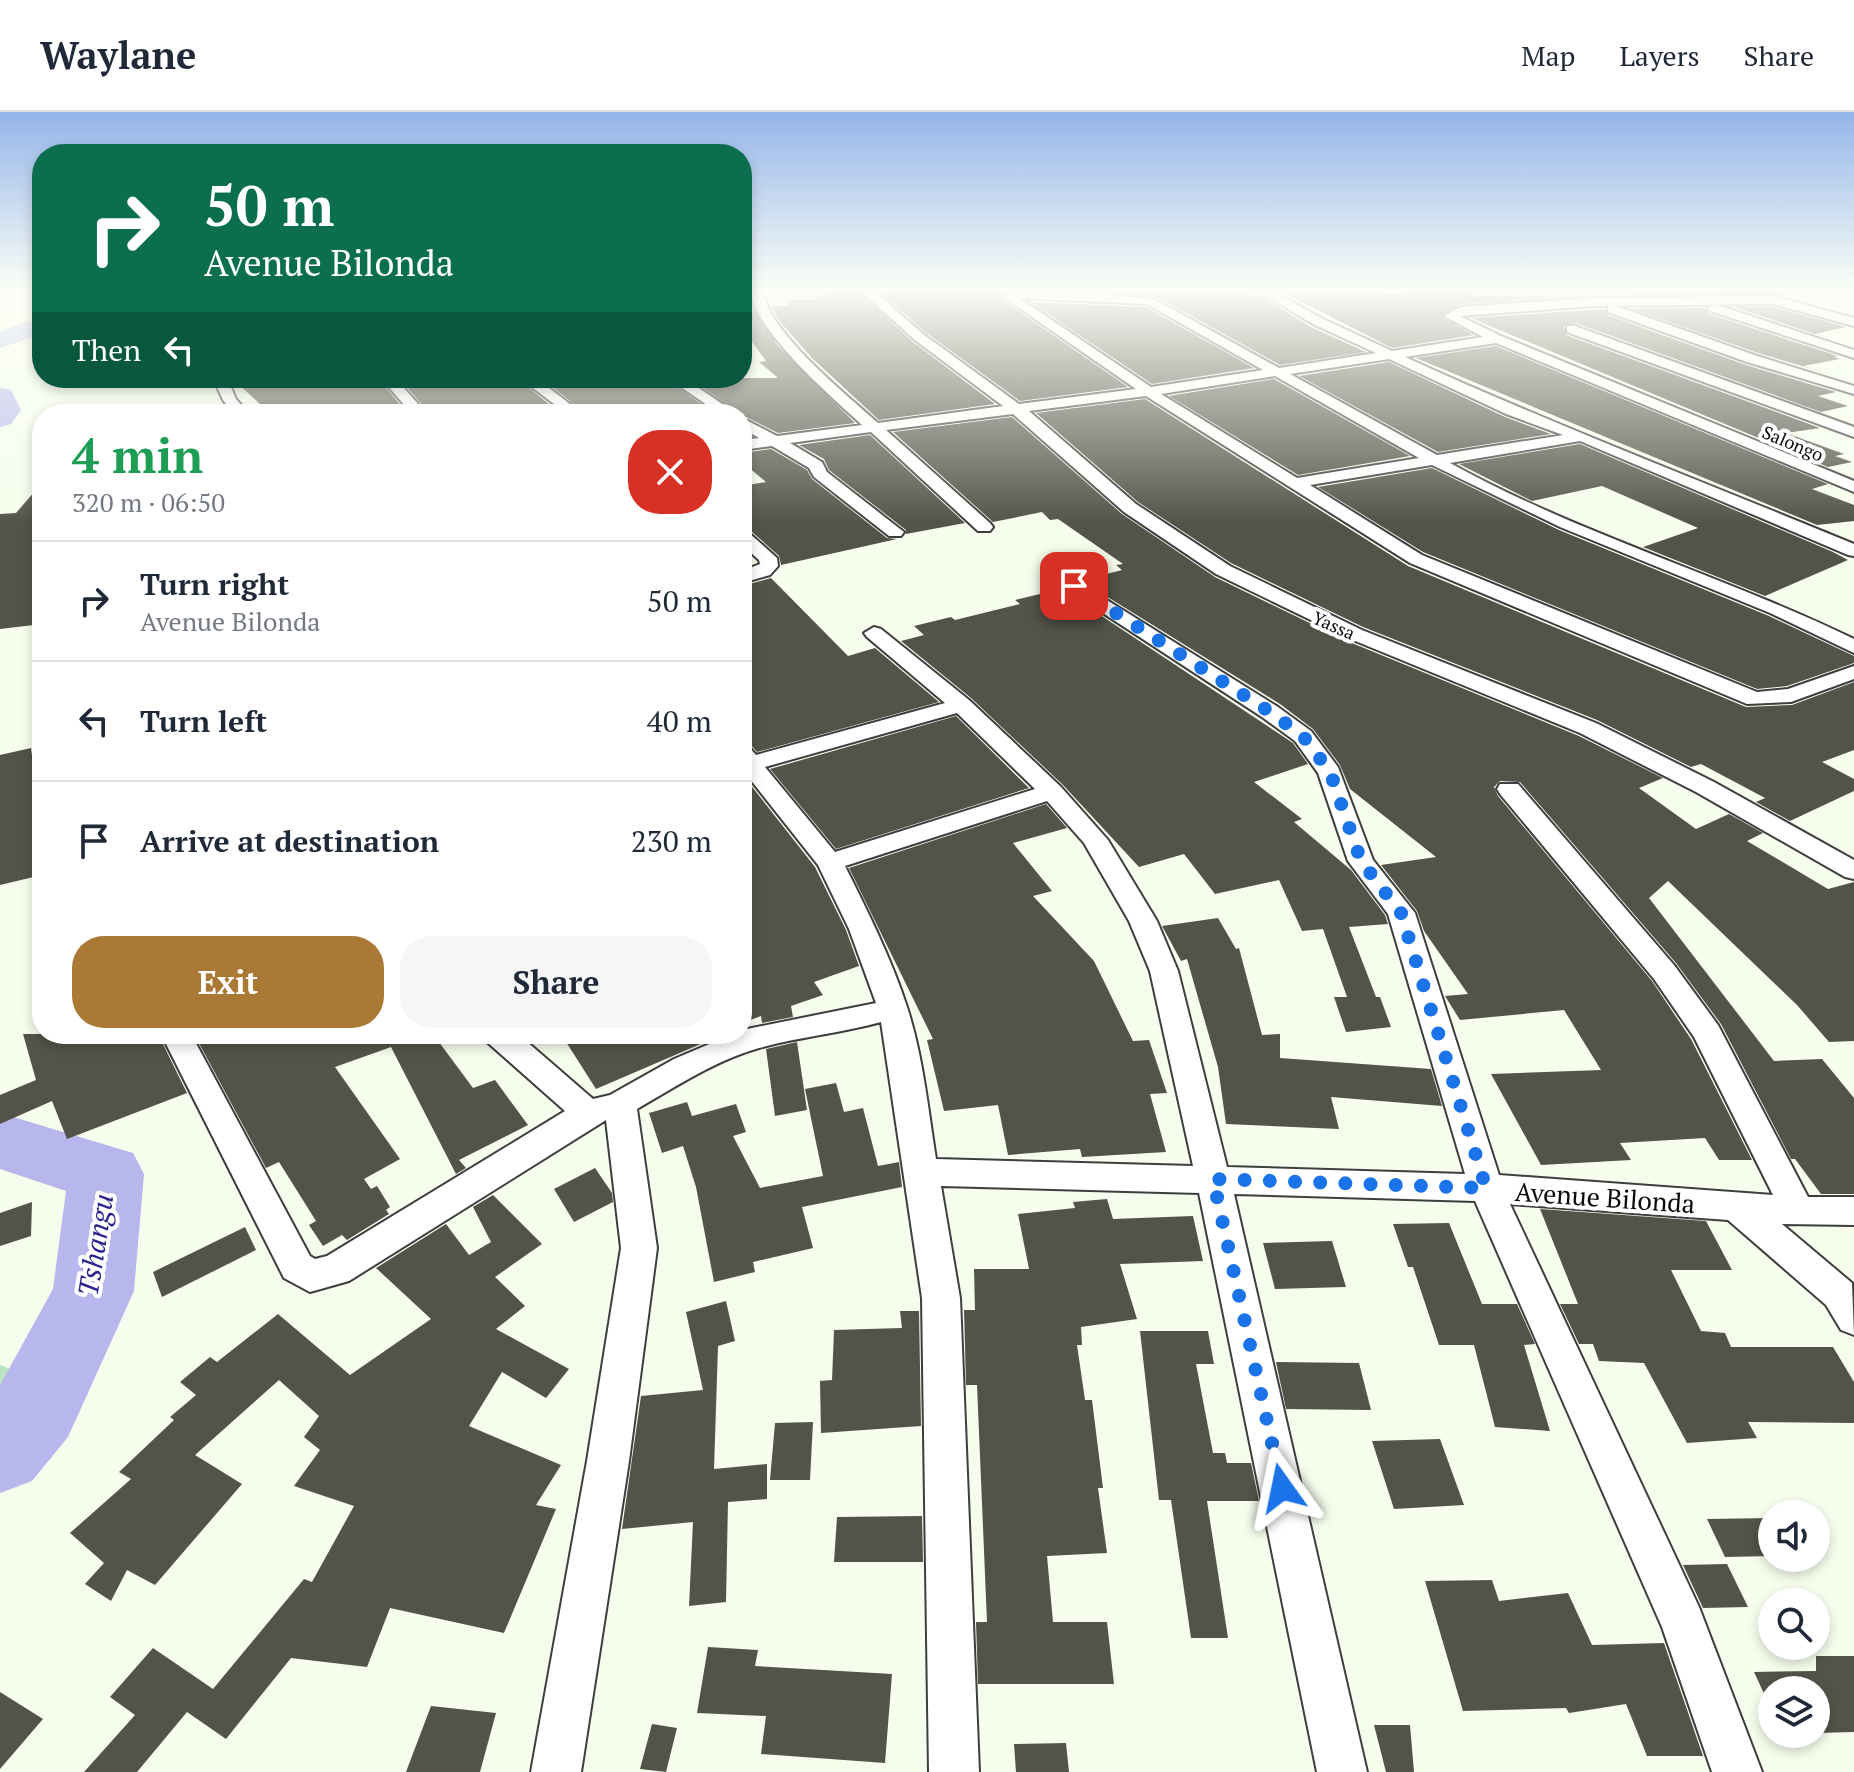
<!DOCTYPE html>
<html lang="en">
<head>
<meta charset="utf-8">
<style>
  body { margin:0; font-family:"PT Serif",serif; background:#f6f6f7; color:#1f2937; height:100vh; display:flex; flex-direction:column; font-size:30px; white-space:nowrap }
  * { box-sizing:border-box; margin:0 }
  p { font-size:26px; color:#747a83 }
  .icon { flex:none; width:44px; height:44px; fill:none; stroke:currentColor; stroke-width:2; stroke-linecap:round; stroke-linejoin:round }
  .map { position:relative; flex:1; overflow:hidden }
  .details { position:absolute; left:32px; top:292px; width:720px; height:640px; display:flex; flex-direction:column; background:#fff; border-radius:32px; box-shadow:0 4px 12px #0003 }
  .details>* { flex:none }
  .guide { position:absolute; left:32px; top:32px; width:720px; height:244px; border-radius:32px; box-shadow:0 4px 12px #0003; background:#0b6e4f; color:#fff; overflow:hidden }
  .tools { position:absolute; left:1758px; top:1388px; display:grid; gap:16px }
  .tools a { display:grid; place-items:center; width:72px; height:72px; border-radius:50%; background:#fff; box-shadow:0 4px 12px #0003; font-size:40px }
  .pin { position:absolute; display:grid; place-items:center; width:68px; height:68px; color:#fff; margin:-34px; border-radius:16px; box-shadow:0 4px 12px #0006 }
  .me { position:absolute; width:88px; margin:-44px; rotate:348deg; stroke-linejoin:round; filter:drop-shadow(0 0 6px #0008) }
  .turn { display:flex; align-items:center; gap:28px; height:168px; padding:0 40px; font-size:36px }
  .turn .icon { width:104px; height:104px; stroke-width:2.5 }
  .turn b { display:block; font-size:56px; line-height:68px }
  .then { display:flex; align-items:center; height:76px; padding:0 40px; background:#0003; gap:16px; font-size:30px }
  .round { display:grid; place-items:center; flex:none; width:84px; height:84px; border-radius:32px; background:#f6f6f7 }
  .summary { display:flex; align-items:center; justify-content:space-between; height:136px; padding:0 40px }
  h1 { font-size:48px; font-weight:700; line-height:60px; color:#1e9e55 }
  .cta { display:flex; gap:16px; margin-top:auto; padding:16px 40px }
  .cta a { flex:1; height:92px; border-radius:32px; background:#aa7935; color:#fff; font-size:32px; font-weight:700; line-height:92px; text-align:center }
  .cta a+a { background:#f6f6f7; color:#1f2937 }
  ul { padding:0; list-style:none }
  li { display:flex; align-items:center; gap:24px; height:120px; padding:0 40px; border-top:2px solid #e0e1e3 }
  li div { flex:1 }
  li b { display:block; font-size:30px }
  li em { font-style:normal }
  header { display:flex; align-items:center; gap:48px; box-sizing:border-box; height:112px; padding:0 40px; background:#fff; border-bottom:2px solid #e0e1e3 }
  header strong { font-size:38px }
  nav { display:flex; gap:44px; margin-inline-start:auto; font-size:28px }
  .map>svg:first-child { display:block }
</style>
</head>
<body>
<header>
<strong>Waylane</strong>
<nav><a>Map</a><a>Layers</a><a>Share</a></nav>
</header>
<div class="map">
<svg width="1854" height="1660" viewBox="0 0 1854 1660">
  <rect width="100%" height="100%" fill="#f6fdec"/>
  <path fill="#bae3bf" d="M0,1253L37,1267L0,1362Z"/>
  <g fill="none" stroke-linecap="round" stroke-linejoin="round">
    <g fill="#b7b7ee" fill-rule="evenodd">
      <path d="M42,205V222L0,236V219Z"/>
      <path d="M0,276L11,278L21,298L11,312L0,315Z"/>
      <path d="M0,1001L133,1041L144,1062L134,1179L68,1325L32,1369L0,1381V1273L53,1177L66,1079L0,1057Z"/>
    </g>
  </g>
  <g fill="#535349">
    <path d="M827,179H858L913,230L995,292L879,308L813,247L781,211L771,194H787L789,188H816L817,183H826Z"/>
    <path d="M879,179H1006L1003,183L1004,189L1128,275L1020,289L925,220Z"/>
    <path d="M1106,179L1248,182L1267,188L1311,215L1366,240L1280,253L1155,184Z"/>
    <path d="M1400,179H1472L1473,183H1604L1461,192L1441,205L1474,223L1392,236L1284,181L1403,182Z"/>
    <path d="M1629,179L1702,180L1783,179L1782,183H1634Z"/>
    <path d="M1030,190L1146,195L1254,256L1152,272Z"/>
    <path d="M742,195H752L778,234L855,311L778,321L740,302L689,266H778L759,250L766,249L742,216Z"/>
    <path d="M1734,195H1773L1846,215L1815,222Z"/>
    <path d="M1705,196L1709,202L1838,244L1834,245L1840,247L1803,254L1839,265L1758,241L1632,197Z"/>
    <path d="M1605,197L1607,203L1746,253L1836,280L1818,284L1848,294L1821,300L1576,211L1564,214L1566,223L1820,316L1786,321L1844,342L1835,344L1852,350L1828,355L1471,206Z"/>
    <path d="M1496,234L1828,372L1812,377L1854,393V409L1817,413L1416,246Z"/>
    <path d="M1389,250L1505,305L1551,322L1438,340L1299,264Z"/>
    <path d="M254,266H378L408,302H271L237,271L256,269Z"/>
    <path d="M399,266H517L555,297L522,302H430Z"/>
    <path d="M541,266L558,269L610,266L614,270L665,266L715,302H586Z"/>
    <path d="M1274,267L1410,344L1298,363L1169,284Z"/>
    <path d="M1145,287L1408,454L1746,595L1792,593L1854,570V638L1822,650L1854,667V679L1790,709L1756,690L1765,686L1701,652L1691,655L1597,608L1363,515L1231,451L1138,390L1036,301Z"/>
    <path d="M1012,305L1122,402L1215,465L1347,529L1579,624L1663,666L1639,676L1696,717L1729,702L1763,721L1747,729L1828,777L1854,770V929L1829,930L1797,893L1668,769L1649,786L1774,949L1822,947L1854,986V1082H1821L1795,1047H1791L1721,912L1676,851L1520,670L1500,669L1494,675L1498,684L1652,869L1691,927L1752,1048H1719L1705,1026L1620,1031L1631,1048L1541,1053L1491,962L1601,958L1564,898L1460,908L1445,884L1468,882L1424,819L1417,799L1381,753L1436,745L1350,677L1340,653L1313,617L1280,592L1085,471L1091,469L1087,467L1122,458L1116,453L1123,452L1058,407L1050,408L1042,400L993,410L893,320Z"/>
    <path d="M870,323L965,411L906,422V418L829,358L824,347L799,333Z"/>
    <path d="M1580,332L1833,440L1848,448L1765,484L1643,435L1698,416L1602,374L1532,389L1459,352Z"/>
    <path d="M771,337L807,358L812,367L887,426L897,427L781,453L779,444L750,418L742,416V374L766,370L742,350V341Z"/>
    <path d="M1432,356L1559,418L1769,504L1854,544V551L1787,574L1757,577L1423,440L1318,375Z"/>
    <path d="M42,371V512L0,517V402L16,401Z"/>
    <path d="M771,466L848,544L875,536L939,590L757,640L751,633L742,631V474Z"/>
    <path d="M1061,477L1293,631L1308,652L1254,670L1302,707L1294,710L1351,758L1385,803L1388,812L1349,815L1376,885H1380L1391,915L1346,920L1334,885H1347L1323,817L1302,819L1279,768L1215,782L1184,742L1139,755L1063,673L971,586L901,529L924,523L914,514L951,505L955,508L1020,492L1015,488Z"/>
    <path d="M956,604L1029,676L836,737L770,657Z"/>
    <path d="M31,636L36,673L42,672V763L0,773V643Z"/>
    <path d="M742,662L815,755L846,818L859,854L814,870L823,883L791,894L793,905L762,911L761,904L742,911Z"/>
    <path d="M1046,692L1067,716L1013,731L1052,779L1033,784L1094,849L1133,929L1149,928L1167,981L1150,982L1166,1040L1082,1045L1080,1037L1008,1043L998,993L944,999L927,928L933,927L849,756Z"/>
    <path d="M1218,806L1236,837L1239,836L1262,923L1280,922V946L1431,957L1442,994L1331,985L1339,1017L1226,1012L1218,955L1187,847L1181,849L1162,814Z"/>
    <path d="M23,922H158L187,981L67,1027L52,989L0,1012V983L36,968Z"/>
    <path d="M194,922H433L473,976L495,968L528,1013L459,1048L466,1056L456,1062L391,935L335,955L400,1047L364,1067L371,1077L377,1074L390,1095L386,1098L389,1102L347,1128L342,1123L323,1134L309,1113L316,1109L279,1050L266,1056Z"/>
    <path d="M561,922H724L596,977Z"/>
    <path d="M797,930L807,998L775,1004L766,937Z"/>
    <path d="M836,971L844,1000L863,996L878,1054L899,1050L902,1075L802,1095L813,1136L753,1150L755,1160L714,1170L696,1075L683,1034L662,1041L649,1001L687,990L692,1004L736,992L746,1020L733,1024L760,1076L823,1064L805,977Z"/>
    <path d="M595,1056L612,1081L613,1090L574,1110L554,1077Z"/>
    <path d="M493,1083L542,1132L495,1165L525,1194L496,1217L569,1257L546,1286L502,1260L469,1314L561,1353L536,1393L556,1397L504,1521L390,1496L367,1555L291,1546L226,1627L187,1600L137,1660H84L135,1603L110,1585L153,1536L213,1577L304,1467L312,1470L354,1394L294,1374L320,1338L304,1325L319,1304L279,1268L195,1343L242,1372L155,1473L127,1458L111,1489L85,1472L104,1451L70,1421L131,1367L119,1360L174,1308L170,1305L196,1283L180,1270L210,1245L217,1250L278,1202L350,1263L431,1207L376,1156L446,1112L469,1143L491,1130L473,1095Z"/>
    <path d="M1107,1087L1113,1107L1193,1104L1203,1149L1120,1152L1137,1207L1081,1215L1082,1233H1077L1085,1288H1092L1103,1376H1098L1107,1441L1047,1444L1053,1510H1107L1114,1572H978L976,1510H987L977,1273H966L964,1198H975L974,1157H1029L1018,1102L1075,1096L1073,1090Z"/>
    <path d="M32,1090L31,1124L0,1134V1101Z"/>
    <path d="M1540,1097L1706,1109L1732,1158H1671L1701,1219L1725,1221L1731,1235H1833L1854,1270V1311L1748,1310L1757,1326L1687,1331L1644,1251L1599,1249L1593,1232H1579L1560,1192H1578Z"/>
    <path d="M1449,1111L1482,1192H1517L1535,1232L1524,1233L1550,1319L1495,1315L1474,1233H1439L1413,1155H1408L1393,1112Z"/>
    <path d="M245,1115L256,1138L162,1185L153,1160Z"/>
    <path d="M1332,1129L1346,1175L1275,1177L1263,1131Z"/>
    <path d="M726,1189L735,1229L718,1234L714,1357L767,1352V1387L728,1390L726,1490L689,1494L693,1410L622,1417L641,1284L703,1278L686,1200Z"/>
    <path d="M900,1199H919L921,1314L821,1321L820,1269L832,1268L834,1218L902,1216Z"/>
    <path d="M1140,1219H1208L1214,1252H1196L1213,1341H1225L1227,1351H1251L1259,1389H1207L1228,1526H1191L1171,1388H1159Z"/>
    <path d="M1276,1250L1359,1251L1371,1298L1286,1297Z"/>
    <path d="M813,1310L810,1368H770L775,1311Z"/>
    <path d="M1440,1327L1464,1393L1394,1397L1372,1329Z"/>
    <path d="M922,1404L923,1450H834L837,1405Z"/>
    <path d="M1772,1406V1444L1725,1445L1707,1407Z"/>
    <path d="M1727,1452L1748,1495L1703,1496L1683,1453Z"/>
    <path d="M1492,1468L1499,1489L1568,1481L1592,1533L1664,1531L1703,1644H1647L1626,1592L1569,1601L1566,1596L1463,1599L1425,1469Z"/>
    <path d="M708,1535L758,1538L755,1554L892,1562L885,1651L761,1642L766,1604L697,1601Z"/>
    <path d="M1816,1544H1854V1620L1816,1621V1578H1772V1599L1754,1560L1816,1559Z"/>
    <path d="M0,1580L43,1607L0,1657Z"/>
    <path d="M431,1594L496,1601L480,1660H406Z"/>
    <path d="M652,1612L677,1616L666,1660L640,1657Z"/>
    <path d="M1374,1613H1410L1414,1660H1386Z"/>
    <path d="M1066,1631L1069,1660H1016L1014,1632Z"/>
  </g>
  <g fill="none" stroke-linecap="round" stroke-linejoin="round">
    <g stroke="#3e3e3e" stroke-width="4">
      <g id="street">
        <path d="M751,179H763C767,219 847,283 878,311L1003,294L915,228L861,179H874L923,222L1019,292L1136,277L1006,187V183L1012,179L1093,181L1154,187L1279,256L1376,241L1313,212L1268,185L1249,179L1275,180L1321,206L1392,239L1483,225L1444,204L1461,195L1594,186L1773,184L1854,206V214L1773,192L1594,194L1460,204L1501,224L1854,369V380L1496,231L1405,245C1552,312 1704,370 1854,432V444L1848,443L1580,329L1450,351C1578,422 1722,463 1854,527V541L1770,501L1560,415L1432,353L1310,373L1422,443L1757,580L1788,577L1854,554V567L1791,590L1747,592L1410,451L1146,284L1029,299L1136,392L1230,454L1362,518L1596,611L1714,670L1854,748V767L1845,765L1696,680L1580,621L1348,526L1216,462L1124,400L1013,302L886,318L990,411L993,415L990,419H978L871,320L790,331L822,350L827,360L904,420L901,424H889L814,365L809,356L772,334L742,338V328L759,326L742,316V306L777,324L862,313C832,285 755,220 751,179ZM1019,186L1147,192L1263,258L1151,275ZM1389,247L1506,302L1563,323L1437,343L1290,262ZM1275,264L1419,346L1297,366L1161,282Z"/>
        <path d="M1714,192L1854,238V246L1710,199L1708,196Z"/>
        <path d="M1608,194H1616L1757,244L1854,274V282L1747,250L1608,200Z"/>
        <path d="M1567,214H1575L1854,315V325L1567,220Z"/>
        <path d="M213,266H227L236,287L249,302H234L223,288Z"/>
        <path d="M381,266H395L427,302H412Z"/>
        <path d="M520,266H536L583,302H567Z"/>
        <path d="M668,266H684L737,302H720Z"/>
        <path d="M742,419L748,420L777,446L778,454L770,463L742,471V459L760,452L759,448L742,433Z"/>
        <path d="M1070,465L1278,595L1311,619L1338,655L1373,748L1415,801L1499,1063L1773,1083L1694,925L1654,867L1500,682L1497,677L1500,672H1518L1674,853L1718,913L1808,1085H1854V1113L1782,1112L1852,1171L1854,1223L1841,1218L1826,1193L1728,1108L1510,1092L1699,1495L1762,1660H1712L1662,1515L1475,1089L1234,1082L1367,1660H1317L1199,1081L941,1074L960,1186L979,1660H929L922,1186L881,910C841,921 799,925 759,936C716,948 675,975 637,997L657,1136L629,1349L581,1660H531L587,1349L621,1136L606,1008L349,1169L310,1180L284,1166L161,922H191L310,1144L315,1147L327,1144L565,999L487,930L483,922H518L593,987L610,983L674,947L733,922H742V918L876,891L849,817L818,753L742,657V634L750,636L756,643L945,591L867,525L864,521L874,515L881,517L969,588L1061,675L1108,728L1157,809L1178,859L1227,1055L1465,1062L1388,802L1348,749L1318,661L1295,629L1262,605L1063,475L1061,471L1063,467ZM957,601L1035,677L835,740L765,655ZM1047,689L1084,731L1129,809L1150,859L1193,1054L936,1047C928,997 923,944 907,895C891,846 868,800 845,754Z"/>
      </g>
    </g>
    <use href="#street" fill="#fff" fill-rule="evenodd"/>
  </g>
  <linearGradient id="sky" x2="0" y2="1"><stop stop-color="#94b5ea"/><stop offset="0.43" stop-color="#fbfef6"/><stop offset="1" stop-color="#fbfef6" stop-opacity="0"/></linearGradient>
  <rect width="1854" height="412" fill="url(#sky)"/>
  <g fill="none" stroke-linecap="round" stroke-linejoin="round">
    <path stroke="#1a73e8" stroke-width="14" stroke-dasharray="0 25.2" d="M1074,474L1270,600L1303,624L1330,660L1361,749L1401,801L1486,1076L1213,1067L1282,1376"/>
  </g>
  <g text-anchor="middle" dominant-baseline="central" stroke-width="8" stroke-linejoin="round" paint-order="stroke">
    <g font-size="18" fill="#0b0b0b" stroke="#fff">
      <text transform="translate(1793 331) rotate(23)">Salongo</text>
      <text transform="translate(1334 513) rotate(24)">Yassa</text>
    </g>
    <g font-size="26" fill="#0b0b0b" stroke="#fff">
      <text transform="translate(1605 1085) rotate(4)">Avenue Bilonda</text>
    </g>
    <g font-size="28" font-style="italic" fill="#2b248d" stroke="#fff">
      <text transform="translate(95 1133) rotate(-81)">Tshangu</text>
    </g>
  </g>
</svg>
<div class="tools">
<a><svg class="icon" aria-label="sound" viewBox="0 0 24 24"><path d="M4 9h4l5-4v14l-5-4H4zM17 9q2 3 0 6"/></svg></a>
<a><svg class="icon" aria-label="search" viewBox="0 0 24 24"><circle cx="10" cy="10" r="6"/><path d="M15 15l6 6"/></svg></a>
<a><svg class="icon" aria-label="layers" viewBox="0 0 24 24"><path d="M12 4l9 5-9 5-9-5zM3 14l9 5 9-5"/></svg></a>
</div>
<div class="pin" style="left:1074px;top:474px;background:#d93025"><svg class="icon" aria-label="arrive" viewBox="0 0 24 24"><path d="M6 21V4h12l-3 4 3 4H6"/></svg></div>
<svg class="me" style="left:1282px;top:1376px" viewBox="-20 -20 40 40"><path d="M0-17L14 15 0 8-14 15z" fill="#1a73e8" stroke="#fff" stroke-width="4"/></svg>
<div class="guide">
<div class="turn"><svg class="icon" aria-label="right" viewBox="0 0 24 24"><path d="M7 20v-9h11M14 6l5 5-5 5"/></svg><div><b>50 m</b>Avenue Bilonda</div></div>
<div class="then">Then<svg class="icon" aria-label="left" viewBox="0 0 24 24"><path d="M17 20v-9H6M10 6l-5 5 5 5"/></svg></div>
</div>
<section class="details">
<div class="summary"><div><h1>4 min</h1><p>320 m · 06:50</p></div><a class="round" style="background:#d93025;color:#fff"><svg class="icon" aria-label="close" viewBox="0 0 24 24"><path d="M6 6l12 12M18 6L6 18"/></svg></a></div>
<ul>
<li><svg class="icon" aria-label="right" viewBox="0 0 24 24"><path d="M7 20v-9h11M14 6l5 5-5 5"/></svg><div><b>Turn right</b><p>Avenue Bilonda</p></div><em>50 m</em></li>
<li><svg class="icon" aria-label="left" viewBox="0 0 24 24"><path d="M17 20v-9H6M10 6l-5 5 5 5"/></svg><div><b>Turn left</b></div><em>40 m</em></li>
<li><svg class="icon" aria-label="arrive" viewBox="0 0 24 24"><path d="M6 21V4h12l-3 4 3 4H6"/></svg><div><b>Arrive at destination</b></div><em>230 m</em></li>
</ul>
<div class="cta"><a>Exit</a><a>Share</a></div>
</section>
</div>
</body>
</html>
